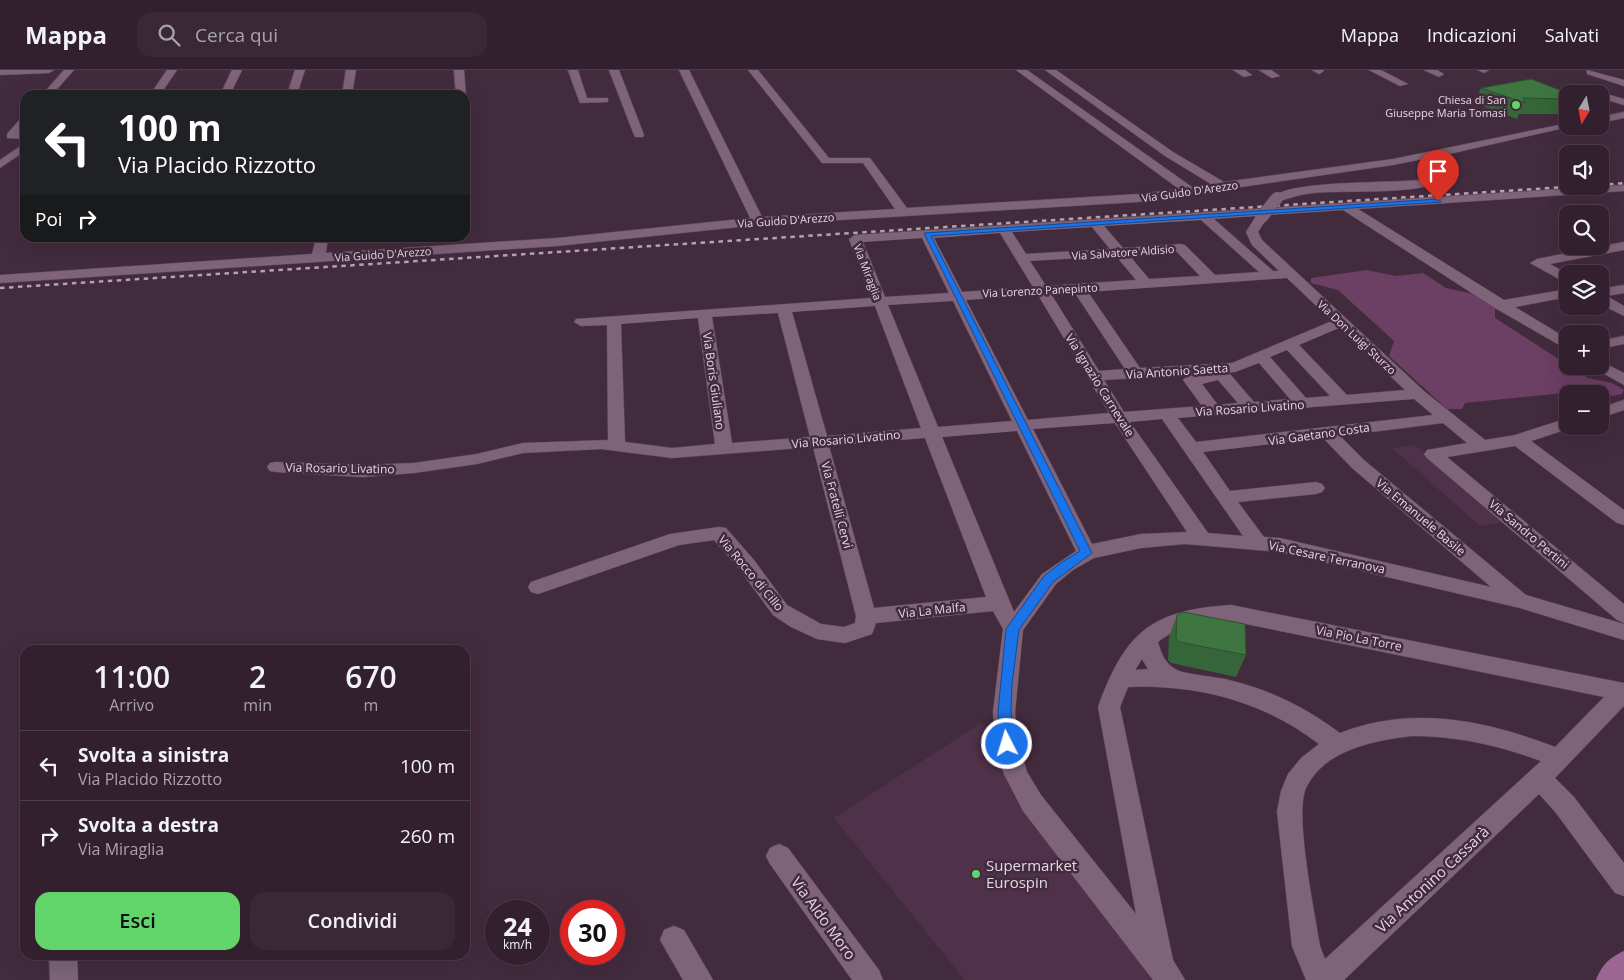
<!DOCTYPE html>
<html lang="it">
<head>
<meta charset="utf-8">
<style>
  body { margin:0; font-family:"Open Sans",sans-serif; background:#3a2836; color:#f1f3f6; height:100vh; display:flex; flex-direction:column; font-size:19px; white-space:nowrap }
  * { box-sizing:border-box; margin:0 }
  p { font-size:16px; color:#a8a3aa }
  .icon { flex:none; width:28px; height:28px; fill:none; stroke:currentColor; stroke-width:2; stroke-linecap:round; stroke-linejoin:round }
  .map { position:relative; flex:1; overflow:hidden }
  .side { position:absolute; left:20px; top:575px; width:450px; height:315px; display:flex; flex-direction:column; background:#32202e; border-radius:15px; box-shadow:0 5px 20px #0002,0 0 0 1px #4d3e4a }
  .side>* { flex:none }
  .banner { position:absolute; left:20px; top:20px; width:450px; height:152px; border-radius:15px; box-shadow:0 5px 20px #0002,0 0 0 1px #4d3e4a; background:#202124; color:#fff; overflow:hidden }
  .needle { width:32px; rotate:190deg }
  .buttons { position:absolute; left:1559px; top:15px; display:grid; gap:10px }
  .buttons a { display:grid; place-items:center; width:50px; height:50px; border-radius:10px; background:#32202e; box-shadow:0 5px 20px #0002,0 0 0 1px #4d3e4a; font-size:25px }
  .speed { position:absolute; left:485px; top:830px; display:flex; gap:10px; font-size:25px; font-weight:700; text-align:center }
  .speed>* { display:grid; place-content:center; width:65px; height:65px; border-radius:50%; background:#32202e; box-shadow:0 5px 20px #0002,0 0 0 1px #4d3e4a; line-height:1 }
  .speed small { font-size:12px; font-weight:400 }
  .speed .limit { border:8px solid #d22; background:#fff; color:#111 }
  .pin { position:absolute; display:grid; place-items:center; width:42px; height:42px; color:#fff; margin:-51px -21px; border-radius:50% 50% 50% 0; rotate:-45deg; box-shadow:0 0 5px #0007 }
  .pin .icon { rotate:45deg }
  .me { position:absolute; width:55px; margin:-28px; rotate:355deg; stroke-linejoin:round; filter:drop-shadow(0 0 4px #0008) }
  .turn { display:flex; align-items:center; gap:18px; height:105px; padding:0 15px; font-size:22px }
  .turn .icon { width:65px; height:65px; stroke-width:2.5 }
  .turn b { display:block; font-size:35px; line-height:42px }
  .then { display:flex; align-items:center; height:48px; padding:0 15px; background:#0003; gap:10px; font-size:19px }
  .eta { display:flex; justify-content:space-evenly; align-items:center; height:85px; text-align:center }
  .eta b { font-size:30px; font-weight:600; line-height:35px }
  .primary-button { display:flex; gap:10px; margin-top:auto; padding:10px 15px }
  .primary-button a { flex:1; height:58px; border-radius:15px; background:#61d46a; color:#111; font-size:20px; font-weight:600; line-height:58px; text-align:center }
  .primary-button a+a { background:#3a2836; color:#f1f3f6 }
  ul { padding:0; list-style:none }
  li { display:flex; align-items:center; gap:15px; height:70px; padding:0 15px; border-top:1px solid #4d3e4a }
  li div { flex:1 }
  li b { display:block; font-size:19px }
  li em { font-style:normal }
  header { display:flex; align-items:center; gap:30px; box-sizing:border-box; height:70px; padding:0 25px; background:#32202e; border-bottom:1px solid #4d3e4a }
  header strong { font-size:24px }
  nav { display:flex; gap:28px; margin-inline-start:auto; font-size:18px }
  .search { width:350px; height:45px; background:#3a2836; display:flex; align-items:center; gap:12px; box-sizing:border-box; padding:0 18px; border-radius:15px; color:#a8a3aa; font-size:19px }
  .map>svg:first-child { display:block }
</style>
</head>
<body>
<header>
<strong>Mappa</strong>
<div class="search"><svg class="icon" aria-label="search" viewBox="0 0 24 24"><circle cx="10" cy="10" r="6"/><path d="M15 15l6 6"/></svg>Cerca qui</div>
<nav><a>Mappa</a><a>Indicazioni</a><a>Salvati</a></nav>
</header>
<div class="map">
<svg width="1624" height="910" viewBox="0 0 1624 910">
  <rect width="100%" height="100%" fill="#432b3e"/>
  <g fill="#4f3149">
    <path d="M1415,375L1504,452L1480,456L1392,378Z"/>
    <path d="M981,653L996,669L1035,752L1152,910H965L834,748Z"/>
  </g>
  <path fill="#6c3f64" d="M1367,200L1396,206L1423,203L1446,218L1473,224L1495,238V248L1588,308L1612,313L1624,320L1622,324L1612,326L1594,320L1465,333L1462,339H1447L1389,286L1394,271L1338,220L1311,213V208Z"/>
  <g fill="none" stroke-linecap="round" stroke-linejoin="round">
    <g stroke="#5e495a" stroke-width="1">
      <g id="minor">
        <path d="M0,0H54L49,3L0,5Z"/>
        <path d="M64,0H74L52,25H42Z"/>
        <path d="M167,0H177L160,25H150Z"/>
        <path d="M232,0H242L230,25H220Z"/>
        <path d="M295,0H305L297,25H287Z"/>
        <path d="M346,0H356L352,25H342Z"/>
        <path d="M454,0H464L466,25L465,26L456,25Z"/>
        <path d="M568,0H578L587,28H608V32L580,33Z"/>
        <path d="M609,0H619L644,65L643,67H635L634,65Z"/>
        <path d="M679,0H689L762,147L895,139L863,93H822L748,0H758L829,88H870L907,138L1138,124L1179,119L1016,0H1027L1192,117L1211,114L1165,86L1045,0H1056L1173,82L1224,112L1393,89L1568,53V56H1573L1449,84C1449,94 1448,105 1439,111C1421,125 1341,120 1314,123C1301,124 1290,128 1277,132L1271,128C1289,109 1396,114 1427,109L1435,103L1438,86L1393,95L1138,132L758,155L557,176L0,213V205L312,184L316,168H328L326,183L557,168L750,148Z"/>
        <path d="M1233,0H1245L1252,5L1244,7Z"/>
        <path d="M1259,0H1271L1280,6L1272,8Z"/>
        <path d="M1312,0H1323L1324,1L1319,4Z"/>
        <path d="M1369,0H1381L1408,14L1400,16Z"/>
        <path d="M1424,0H1437L1444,4L1439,7Z"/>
        <path d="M1478,0H1489L1484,3Z"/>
        <path d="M1587,0L1624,10V16L1587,4Z"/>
        <path d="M1572,14L1624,29V35L1600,28V24H1584L1569,19L1567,17Z"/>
        <path d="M1624,42V48L1600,53V47Z"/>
        <path d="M25,47V56L19,63H25V69L7,68V64L21,48Z"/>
        <path d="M25,73V81L0,98V90Z"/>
        <path d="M465,79L470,82L469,85L465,86Z"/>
        <path d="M1624,115V121L1358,139L1504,230L1568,219V227L1515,237L1568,269V280L1495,238L1343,140L1265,145L1267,148L1258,162L1262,170L1424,321L1485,370L1515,365L1568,348V356L1574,357L1531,371L1624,440V455L1617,453L1515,376L1447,387L1624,534V553L1617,550L1427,388L1424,384L1427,380L1467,373L1443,353L1340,366L1364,390L1526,525L1624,554V570L1520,538L1280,482L1185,474L1141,478L1094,488L1073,500L1056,514L1023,560L1015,642L1019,674L1027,702L1041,725L1136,844L1098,637C1125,563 1150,540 1231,535L1624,613V636L1555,708L1574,727L1624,793V826L1615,823L1556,743L1539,724L1344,910H1306L1292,876L1277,742L1281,721L1288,704L1301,688L1319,674C1263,631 1197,614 1128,617L1120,637L1173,890L1185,910H1153L1023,741L1004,704L995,674L993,642L1003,559L993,541L876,553L872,564L845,573L817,569L791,557L773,545L740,500L714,470L679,475L538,524L531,522L528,517L531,512L670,464L719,457L726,458L754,490L787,535L821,554L844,557L855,553L856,546L813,377L672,388L601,379L523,383L477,394L414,403L363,407L276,402L270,401L267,397L270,393L276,392L363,395L414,393L477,384L523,373L608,370L607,255L581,256L574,252L576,249L871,228L849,169L855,165ZM1256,146L1246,162L1252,175L1279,201H1273L1214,149ZM1201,150L1259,202L1215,205L1185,175L1180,174L1123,178L1104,156ZM1092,157L1110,179L1026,184L1012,162ZM1000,163L1033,217L962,222L934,168ZM922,168L949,223L885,227L863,172ZM1177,182L1200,206L1149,209L1129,185ZM1116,186L1136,210L1046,216L1030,191ZM1287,208L1332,251L1232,293L1140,298L1088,222ZM1075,223L1125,299L1099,301L1051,224ZM1038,225L1109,343L1028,350L966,230ZM953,231L1012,351L938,357L888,235ZM875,236L921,358L827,366L792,242ZM778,243L810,367L732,373L712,247ZM698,248L715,374L672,378L625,372L621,254ZM1339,258L1405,320L1347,325L1299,275ZM1287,280L1330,326L1306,328L1270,287ZM1259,293L1290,329L1254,332L1230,304C1222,302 1188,303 1183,310L1202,336L1124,342L1104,310L1235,302ZM1218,310L1238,333L1218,335L1202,314ZM1414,329L1433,345L1196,372L1178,348ZM1162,349L1243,466L1208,463L1130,352ZM1115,353L1187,462L1141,464L1092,474L1033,359ZM1017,361L1076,481L1042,504L1014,542L942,367ZM925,368L986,527L874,538L829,376ZM1323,368L1352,398L1491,517L1280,468L1264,467L1238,432L1316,424L1322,422L1325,418L1322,414L1316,412L1230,421L1203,382ZM1231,551L1604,627L1555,677C1485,650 1412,635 1340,663C1306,638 1271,620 1229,610C1218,607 1184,604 1177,600C1165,594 1161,583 1158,572C1181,554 1203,552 1231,551ZM1142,589L1148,599L1136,600V599ZM1411,666C1457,666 1498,675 1541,691L1325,889L1320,876C1315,844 1294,744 1306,718C1325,679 1374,671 1411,666Z"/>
        <path d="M1624,172V180L1550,194L1568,204V214L1530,193L1537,189Z"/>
        <path d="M1624,215V223L1607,226L1624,236V246L1600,234V219Z"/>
        <path d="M1624,266V274L1600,279V271Z"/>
        <path d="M1600,291L1624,303V315L1595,299L1592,296H1600Z"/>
        <path d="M1624,330V340L1600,348V338Z"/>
        <path d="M779,774L788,778L879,900L883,910H852L770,794L766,786L770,778Z"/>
        <path d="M674,856L684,860L713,910H683L660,870L664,860Z"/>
        <path d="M49,885H77L78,910H50Z"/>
      </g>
    </g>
    <g stroke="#5e495a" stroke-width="1">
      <path id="major" d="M1624,881V910H1596C1602,895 1609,888 1624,881Z"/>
    </g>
    <use href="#minor" fill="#7e6379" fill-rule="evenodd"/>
    <use href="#major" fill="#9b6792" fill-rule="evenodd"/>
    <g stroke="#b5a2b1" stroke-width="2.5" stroke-dasharray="4.5 4.5" stroke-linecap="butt">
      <path d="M1600,115L1624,113"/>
      <path d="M0,218L1581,116"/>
    </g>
    <g stroke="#5e495a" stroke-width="13" stroke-linecap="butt">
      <path id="minor-bridge" d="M1261,148L1277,128"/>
    </g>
    <use href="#minor-bridge" stroke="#7e6379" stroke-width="12"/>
  </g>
  <g fill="#356538">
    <path d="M1481,18L1568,24V44H1519L1517,49L1474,33Z"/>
    <path d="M1177,545L1246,585L1236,607L1171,593L1168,590L1169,567Z"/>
  </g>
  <g fill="#3e7541" stroke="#2b522e">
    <path d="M1531,9L1570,24H1568V29L1523,28L1525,33L1481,18Z"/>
    <path d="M1183,542L1245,554L1246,585L1179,572L1176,568L1177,545Z"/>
  </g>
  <path fill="#1a73e8" stroke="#114b97" d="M1438,129L1441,132L931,166L1092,483L1053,512L1019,560L1012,614L1011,642L1014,674L1012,678H1002L998,642L1006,559L1044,506L1062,492L1080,481L924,163Z"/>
  <g fill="#61d46a" stroke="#432b3e" stroke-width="2">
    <circle cx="1516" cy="35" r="5"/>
    <circle cx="976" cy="804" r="5"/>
  </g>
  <g text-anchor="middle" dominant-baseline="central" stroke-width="5" stroke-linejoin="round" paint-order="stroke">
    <g font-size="11" fill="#e5d5e1" stroke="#432b3e" text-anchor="end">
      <text x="1506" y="29">Chiesa di San<tspan x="1506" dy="13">Giuseppe Maria Tomasi</tspan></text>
    </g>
    <g font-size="11" fill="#e5d5e1" stroke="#432b3e">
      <text transform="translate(1190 121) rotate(-8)">Via Guido D'Arezzo</text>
      <text transform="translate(786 150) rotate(-4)">Via Guido D'Arezzo</text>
      <text transform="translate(1123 182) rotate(-4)">Via Salvatore Aldisio</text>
      <text transform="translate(383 184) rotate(-4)">Via Guido D'Arezzo</text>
      <text transform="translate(868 202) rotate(69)">Via Miraglia</text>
      <text transform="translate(1040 220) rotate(-3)">Via Lorenzo Panepinto</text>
      <text transform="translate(1357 267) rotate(43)">Via Don Luigi Sturzo</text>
    </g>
    <g font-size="12" fill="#e5d5e1" stroke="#432b3e">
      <text transform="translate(1177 301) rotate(-4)">Via Antonio Saetta</text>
      <text transform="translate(714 311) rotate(82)">Via Boris Giuliano</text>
      <text transform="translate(1100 315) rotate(58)">Via Ignazio Carnevale</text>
      <text transform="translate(1250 338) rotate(-4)">Via Rosario Livatino</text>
      <text transform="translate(1319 364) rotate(-8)">Via Gaetano Costa</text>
      <text transform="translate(846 369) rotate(-5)">Via Rosario Livatino</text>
      <text transform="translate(340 398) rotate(1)">Via Rosario Livatino</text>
      <text transform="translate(837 435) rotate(75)">Via Fratelli Cervi</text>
      <text transform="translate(1421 447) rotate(40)">Via Emanuele Basile</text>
      <text transform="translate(1529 464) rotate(40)">Via Sandro Pertini</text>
      <text transform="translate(1327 487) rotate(12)">Via Cesare Terranova</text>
      <text transform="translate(751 503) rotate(50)">Via Rocco di Cillo</text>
      <text transform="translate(932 540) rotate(-6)">Via La Malfa</text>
      <text transform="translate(1359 568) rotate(11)">Via Pio La Torre</text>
    </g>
    <g font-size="15" fill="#e5d5e1" stroke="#432b3e" text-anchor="start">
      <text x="986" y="795">Supermarket<tspan x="986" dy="17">Eurospin</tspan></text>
    </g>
    <g font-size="15" fill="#e5d5e1" stroke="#432b3e">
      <text transform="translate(1432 809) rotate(-43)">Via Antonino Cassarà</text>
      <text transform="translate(824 848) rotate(54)">Via Aldo Moro</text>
    </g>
  </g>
</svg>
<div class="buttons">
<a><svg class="needle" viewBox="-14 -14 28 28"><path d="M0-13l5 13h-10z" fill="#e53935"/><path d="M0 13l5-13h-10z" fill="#a8a3aa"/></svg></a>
<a><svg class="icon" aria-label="sound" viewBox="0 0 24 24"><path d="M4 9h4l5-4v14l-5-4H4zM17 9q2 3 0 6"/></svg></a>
<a><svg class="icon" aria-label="search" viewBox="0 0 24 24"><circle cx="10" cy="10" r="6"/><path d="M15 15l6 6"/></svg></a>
<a><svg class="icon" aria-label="layers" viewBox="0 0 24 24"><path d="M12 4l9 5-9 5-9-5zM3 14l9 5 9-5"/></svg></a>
<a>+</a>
<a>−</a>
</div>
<div class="speed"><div>24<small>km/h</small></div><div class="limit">30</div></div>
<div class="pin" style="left:1438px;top:131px;background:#d93025"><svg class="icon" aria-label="arrive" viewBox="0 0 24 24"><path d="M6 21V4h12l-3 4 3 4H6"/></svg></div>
<svg class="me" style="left:1007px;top:674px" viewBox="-20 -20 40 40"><circle r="17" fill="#1a73e8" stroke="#fff" stroke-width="3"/><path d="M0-11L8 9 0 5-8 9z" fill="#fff"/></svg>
<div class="banner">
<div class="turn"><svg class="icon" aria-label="left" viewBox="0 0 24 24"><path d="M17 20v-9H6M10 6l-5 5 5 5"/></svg><div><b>100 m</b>Via Placido Rizzotto</div></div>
<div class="then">Poi<svg class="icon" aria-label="right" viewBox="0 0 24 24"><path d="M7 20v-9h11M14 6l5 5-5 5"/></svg></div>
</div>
<section class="side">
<div class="eta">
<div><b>11:00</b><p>Arrivo</p></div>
<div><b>2</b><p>min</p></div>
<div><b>670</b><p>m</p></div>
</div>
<ul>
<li><svg class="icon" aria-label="left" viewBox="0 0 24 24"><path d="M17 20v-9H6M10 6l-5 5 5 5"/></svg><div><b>Svolta a sinistra</b><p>Via Placido Rizzotto</p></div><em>100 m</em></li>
<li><svg class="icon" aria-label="right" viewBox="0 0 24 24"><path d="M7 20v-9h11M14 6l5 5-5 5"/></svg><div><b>Svolta a destra</b><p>Via Miraglia</p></div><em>260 m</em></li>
</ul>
<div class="primary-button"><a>Esci</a><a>Condividi</a></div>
</section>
</div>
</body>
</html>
